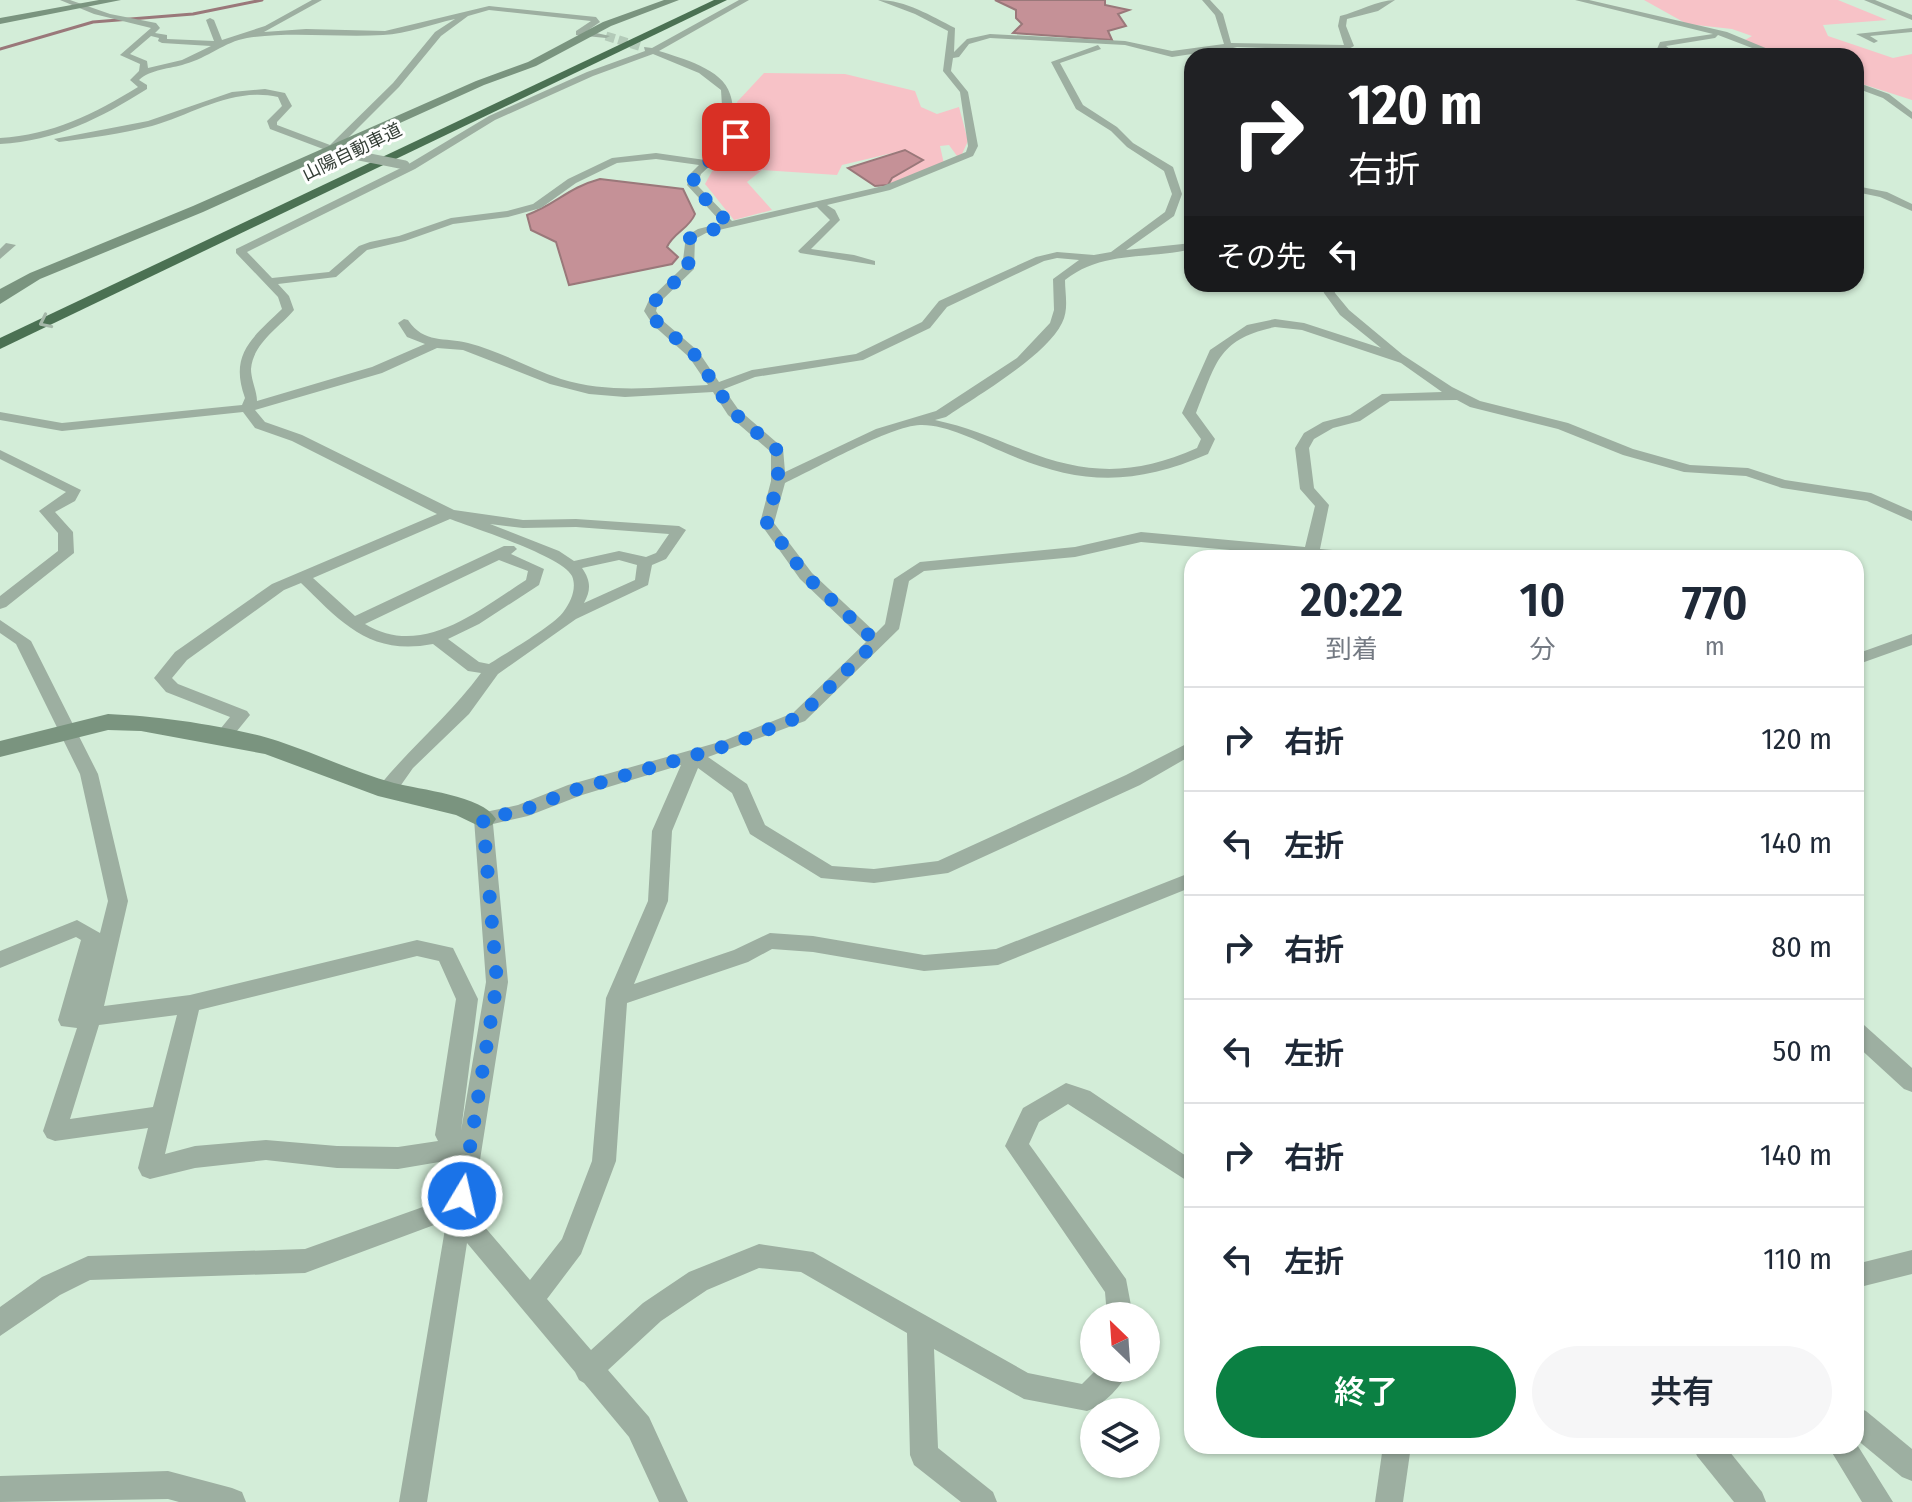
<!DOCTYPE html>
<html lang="ja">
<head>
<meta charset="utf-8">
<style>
  body { margin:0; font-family:"Fira Sans Condensed","Noto Sans JP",sans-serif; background:#f6f6f7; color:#1f2937; height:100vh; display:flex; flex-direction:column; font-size:30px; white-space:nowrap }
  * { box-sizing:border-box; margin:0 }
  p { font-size:26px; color:#747a83 }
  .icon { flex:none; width:44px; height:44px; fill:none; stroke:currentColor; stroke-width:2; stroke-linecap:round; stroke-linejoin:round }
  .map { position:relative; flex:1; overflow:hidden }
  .panel { position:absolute; left:1184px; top:550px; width:680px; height:904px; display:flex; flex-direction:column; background:#fff; border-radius:24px; box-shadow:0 2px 6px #0004 }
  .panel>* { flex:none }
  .hud { position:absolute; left:1184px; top:48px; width:680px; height:244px; border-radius:24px; box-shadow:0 2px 6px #0004; background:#202124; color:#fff; overflow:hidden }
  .needle { width:52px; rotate:335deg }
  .controls { position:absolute; left:1080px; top:1302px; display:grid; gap:16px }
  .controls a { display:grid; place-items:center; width:80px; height:80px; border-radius:50%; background:#fff; box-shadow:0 2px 6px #0004; font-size:40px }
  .pin { position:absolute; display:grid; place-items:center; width:68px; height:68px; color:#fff; margin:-34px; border-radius:16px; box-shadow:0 4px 12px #0006 }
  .me { position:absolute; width:88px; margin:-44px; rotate:9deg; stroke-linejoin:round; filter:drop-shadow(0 0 6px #0008) }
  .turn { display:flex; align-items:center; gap:28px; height:168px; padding:0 32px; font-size:36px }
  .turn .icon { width:104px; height:104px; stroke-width:2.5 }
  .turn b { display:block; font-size:56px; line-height:68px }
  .then { display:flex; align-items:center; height:76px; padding:0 32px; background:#0003; gap:16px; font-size:30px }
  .eta { display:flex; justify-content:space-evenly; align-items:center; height:136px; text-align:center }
  .eta b { font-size:48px; font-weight:600; line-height:56px }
  .cta { display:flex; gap:16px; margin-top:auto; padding:16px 32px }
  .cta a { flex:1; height:92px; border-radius:48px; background:#0b8043; color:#fff; font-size:32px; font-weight:600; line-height:92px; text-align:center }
  .cta a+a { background:#f6f6f7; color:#1f2937 }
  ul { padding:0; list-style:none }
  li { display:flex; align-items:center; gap:24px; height:104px; padding:0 32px; border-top:2px solid #e0e1e3 }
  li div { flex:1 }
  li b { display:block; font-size:30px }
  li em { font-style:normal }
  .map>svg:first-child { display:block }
</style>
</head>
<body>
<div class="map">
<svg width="1912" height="1502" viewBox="0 0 1912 1502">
  <rect width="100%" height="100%" fill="#d3edd8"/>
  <g fill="#f7c2c7">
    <path d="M1644,0H1838L1887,20L1823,25L1828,36L1893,58L1912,54V100L1856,82V56H1780L1745,40L1752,36L1732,29L1687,24Z"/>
    <path d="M764,73L845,74L915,91L921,107L937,114L959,107L968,141L962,154L957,156L949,145L940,146L944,164L888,185L892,178L922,160L905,150L842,165L837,175L762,170L747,182L772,210L734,220L705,184L716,164L744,137L737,102Z"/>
  </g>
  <g fill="#c59197" stroke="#9a787a" stroke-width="2">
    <path d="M995,0H1105V5L1129,10L1118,14L1126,26L1108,31L1112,40L1013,33L1022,24L1016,18V10Z"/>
    <path d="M905,150L923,160L892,178L888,185L875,186L848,168Z"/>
    <path d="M600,179L683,189L695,214C689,229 674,232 667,247L678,257L672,264L569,285L556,242L531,230L527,215C557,204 567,188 600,179Z"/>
  </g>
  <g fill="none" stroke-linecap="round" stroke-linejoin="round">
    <path stroke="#9a787a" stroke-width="3" d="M0,49L93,22L193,14L262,0"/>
    <path stroke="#b3cab8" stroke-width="9" stroke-dasharray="9 4" stroke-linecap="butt" d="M606,36L642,47"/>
    <g fill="#9dafa1" fill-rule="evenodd">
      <path d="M60,0H70L110,14L156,23L160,28L155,33L167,35V39L214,41L206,20L210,18L214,20L222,40L265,26L312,0H322L264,32L306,29L385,31L489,6L596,17L600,22L587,31L610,36L606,38L576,35V31L591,21L489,10L468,16L441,36L399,87L338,148L344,152L339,155L270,129L267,121L282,106L278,97C233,87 194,114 152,126C121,134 90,138 59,142L54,139L148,121L232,92L265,89L285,93L292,106L277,122V125L330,145L393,83L435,32L455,19C432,24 407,34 383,35C338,38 293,31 247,38C224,42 208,58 185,64C170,69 151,69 139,80L147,85V89C101,118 56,141 0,144V138C52,135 94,114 138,87L130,80L139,71L140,64L120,55L151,28L94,14ZM151,36L159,38L158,41L162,43L211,46L182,60L148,68L147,61L130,54Z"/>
      <path d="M739,0H749L659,51C681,58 723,69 730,94C736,111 729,119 741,137L701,174L697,185L732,221L883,186L966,152L968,146L960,92L943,71L948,31L915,14L878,0C906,0 931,16 955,28L954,52L967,39L990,34L1125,41L1172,51L1224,44L1215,15L1202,0H1210L1223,14L1231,43L1344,45L1338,26L1340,16C1357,12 1378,0 1395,0L1378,11L1347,19L1346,26L1354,46L1345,51L1237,47L1233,48L1235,56H1227L1225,49L1172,57L1125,45L990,38L969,44L959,57L953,58L951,71L968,92L978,146L973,156L890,190L827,205L835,210L840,220L811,249L854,255L875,261V265L800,253L798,251L830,220L817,207L706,233L695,239L694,269L658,304L656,311L662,320L698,351L719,382L752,370L856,354L922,322L939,301L1036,257L1057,252L1094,255L1111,252L1165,212L1172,194L1164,171L1127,147L1111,131L1076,109L1051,62L1098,45L1101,49L1060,63L1083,105L1117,127L1133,143L1173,167L1182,194L1174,216L1126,250L1192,243V249C1147,260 1103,250 1065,280C1065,294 1069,310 1062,323C1046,356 977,396 946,417L935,420C968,427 992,438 1023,450C1087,475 1134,476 1197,448L1201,439L1182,413L1210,350L1247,325L1275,319L1304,323L1381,348L1340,315L1324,293L1321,284H1333L1335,293L1349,310L1403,355L1452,387L1480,401L1568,423L1633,449L1690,465L1748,468L1785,480L1871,493L1912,511V521L1867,501L1782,488L1746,476L1684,472L1623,455L1558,429L1470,407L1457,400L1390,401L1360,421L1333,428L1314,439L1309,448L1314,488L1329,505L1320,549L1370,553L1378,558H1320L1141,542L1075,557L924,571L909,581L899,629L805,721L708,757L747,784L765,825L832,866L874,869L938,861L1126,775L1192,741V755L1140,785L948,873L874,883L821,878L750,834L732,793L698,768L672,831L668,901L634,984L734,950L770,933L813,936L924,955L996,949L1192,872V887L998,965L924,971L813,952L772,949L748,962L627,1003L616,1161L581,1254L547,1299L591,1350L643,1303L689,1272L759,1244L813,1252L1028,1373L1082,1384L1098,1368H1130C1123,1385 1104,1405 1087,1411L1024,1399L934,1349L938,1448L993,1492L997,1502H961L914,1465L910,1455L907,1333L801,1272L759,1268L707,1290L661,1321L608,1370L649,1417L688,1502H659L629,1437L584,1383L579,1380L575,1372L467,1243L427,1502H399L445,1229L434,1225L305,1273L90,1280L60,1295L0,1336V1307L42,1277L88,1256L305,1249L434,1203L448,1208L457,1159L398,1169L337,1168L266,1160L195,1168L150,1179L142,1176L138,1168L148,1128L55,1141L47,1138L43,1131L77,1028L61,1026L58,1020L81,940L76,937L0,968V951L77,920L100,933L108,901L80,774L16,644L0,633V620L31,641L98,774L128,901L104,1006L190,995L417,940L453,948L478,999L461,1131L486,982L474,819L476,814L518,805L568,785L723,741L793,713L866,642L800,579L760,523L771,481V452L728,415L713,392L625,397L589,394L550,384L463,350L437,348L382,373L255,410L265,422L302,435L454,510L523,520L576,519L679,526L686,530L666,559L652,565L648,585L576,619L498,674L469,714L413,768L394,795L387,797L378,790L380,785C412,746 451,714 481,673L468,671L433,644C370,656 342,623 301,583L284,590L187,660L172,678L178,684L247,711L250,715L228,742H216L213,738L230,717L166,692L154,678L175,652L272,584L437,514L292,441L255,428L243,412L62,431L0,420V412L62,423L242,405L245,398C229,354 252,338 282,309L278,297L236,253V249L407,165L489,116L587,72L645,51L644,47L652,48ZM653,54L699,73L721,90L723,122L731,136L705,160L656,153L612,158L568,179L533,204L507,211L451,218L399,236L370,242L359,246L329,272L272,278L247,252L415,169L495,120L593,76ZM656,159L699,165L691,173L687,185L722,223L698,229L686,236L682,268L649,300L644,311L653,325L689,357L708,385C658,387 609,394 561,379C530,369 500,351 468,343C445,337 424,344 408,320L404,319L398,323L407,337L425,344L372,367L257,401C257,391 251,380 251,369C253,343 279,328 294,310L289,296L278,284L336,277L367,250L405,241L453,224L508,217L541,208L576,183L617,163ZM1057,258L1079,260L1053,279L1054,310L1050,323L1017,358L936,411L876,429L785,472L783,448L738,409L724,389L755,377L863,360L930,328L947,307L1044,261ZM1275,327L1302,330L1401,363L1442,392L1382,394L1350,415L1323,422L1304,433L1295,448L1300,489L1315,506L1305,547L1141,532L1075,547L920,562L894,579L885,624L876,633L812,573L774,523L785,483C815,469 890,426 920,425C945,424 978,441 1001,451C1077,485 1132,487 1208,454L1215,439L1196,413C1216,364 1217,339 1275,327ZM450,519C473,528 562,556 572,576C577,588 571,601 564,611C555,625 506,653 489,664L479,662L448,639L479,624L539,585L544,569L511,554L517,549L514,546H504L355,616L313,578ZM490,524L523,528L576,527L669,534L656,553L646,557L619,551L574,561L559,551ZM499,560L528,571L526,580C479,610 422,659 365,624ZM619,560L637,565L635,580L584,603C591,590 591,581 582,568ZM681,765L652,831L648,901L606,998L592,1161L562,1239L530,1280L483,1225L471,1217L508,982L493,824L528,816L582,795ZM417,956L439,961L456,999L435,1135L438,1141L398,1147L337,1146L266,1140L195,1146L165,1154L199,1010ZM177,1015L153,1107L70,1119L99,1025Z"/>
      <path d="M1575,0H1589L1727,32L1785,56H1773L1718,35L1715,38L1666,46L1679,56H1668L1657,49L1660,42L1713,34Z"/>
      <path d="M1864,0H1875L1912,15V20Z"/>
      <path d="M1912,28V32L1870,36L1878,41L1874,43L1856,34Z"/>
      <path d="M1856,82L1889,94L1912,112V119L1883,98L1856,88Z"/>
      <path d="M1856,186L1887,192L1912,204V211L1880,197L1856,192Z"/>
      <path d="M6,243L16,245L0,259V249Z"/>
      <path d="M0,450L81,490L75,501L55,512L73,532L74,553L6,607L0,609V596L58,551V533L39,511L66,492L0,459Z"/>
      <path d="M1912,634V645L1856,665V654Z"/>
      <path d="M1856,1022L1864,1025L1912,1068V1092L1904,1089L1856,1045Z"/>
      <path d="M1066,1083L1090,1091L1192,1160V1184L1068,1104L1039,1122L1029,1144L1126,1279L1133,1316H1107L1105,1292L1005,1146L1023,1108Z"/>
      <path d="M1912,1250V1274L1856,1288V1264Z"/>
      <path d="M1856,1407L1866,1411L1912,1449V1481L1902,1477L1856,1439Z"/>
      <path d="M1856,1443L1893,1502H1862L1828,1446H1856Z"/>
      <path d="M1383,1446H1411L1403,1502H1375Z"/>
      <path d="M1693,1446H1725L1762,1492L1766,1502H1734L1697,1456Z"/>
      <path d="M168,1471L232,1488L242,1492L246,1502H179L168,1499L0,1502V1476Z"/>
    </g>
    <g fill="#7a947f" fill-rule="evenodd">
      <path d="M99,0H121L0,24V18Z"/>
      <path d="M664,0H679L611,26L536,66L484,85L203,212L40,279L0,304V289L30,273L193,206L476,81L528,62L603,22Z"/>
      <path d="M108,714C158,716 230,726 278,741C317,754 354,772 394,783C420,790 482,795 496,819L492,825L483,828L456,815L378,796L265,754L141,731L108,730L0,757V741Z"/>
    </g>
    <path fill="#4b7153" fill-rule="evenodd" d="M714,0H727L0,349V338Z"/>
    <path stroke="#9dafa1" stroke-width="9" d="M339,152L405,165"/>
  </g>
  <defs><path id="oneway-chevron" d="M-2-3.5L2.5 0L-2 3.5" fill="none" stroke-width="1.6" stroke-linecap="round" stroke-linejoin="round" transform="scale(2)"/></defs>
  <use stroke="#a5b8a9" href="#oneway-chevron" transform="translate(45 322) rotate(154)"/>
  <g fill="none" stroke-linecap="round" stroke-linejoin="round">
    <path stroke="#1a73e8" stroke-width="14" stroke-dasharray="0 25.2" d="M462,1196L497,982L483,819L521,811L575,790L729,745L799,717L876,642L806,576L767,523L778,481V451L733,412L694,354L657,322L650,311L653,303L688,269L690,238L729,224L692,185L696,173L736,137"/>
  </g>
  <g text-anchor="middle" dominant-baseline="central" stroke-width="6" stroke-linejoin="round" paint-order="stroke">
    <g font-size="18" fill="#343e36" stroke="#fff">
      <text transform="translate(352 152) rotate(-26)">山陽自動車道</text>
    </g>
  </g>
</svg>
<div class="controls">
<a><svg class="needle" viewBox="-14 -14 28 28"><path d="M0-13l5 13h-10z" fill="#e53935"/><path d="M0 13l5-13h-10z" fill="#747a83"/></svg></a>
<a><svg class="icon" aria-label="layers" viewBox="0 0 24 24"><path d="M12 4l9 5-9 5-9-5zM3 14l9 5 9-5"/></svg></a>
</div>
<div class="pin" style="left:736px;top:137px;background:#d93025"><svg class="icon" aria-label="arrive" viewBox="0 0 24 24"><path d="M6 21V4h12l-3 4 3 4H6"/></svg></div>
<svg class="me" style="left:462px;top:1196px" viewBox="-20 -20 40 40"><circle r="17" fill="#1a73e8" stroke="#fff" stroke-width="3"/><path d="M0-11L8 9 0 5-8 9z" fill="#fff"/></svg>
<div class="hud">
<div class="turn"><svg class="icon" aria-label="right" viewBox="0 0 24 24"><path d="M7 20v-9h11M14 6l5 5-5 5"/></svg><div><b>120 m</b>右折</div></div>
<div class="then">その先<svg class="icon" aria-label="left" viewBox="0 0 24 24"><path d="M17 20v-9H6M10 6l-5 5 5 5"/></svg></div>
</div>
<section class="panel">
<div class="eta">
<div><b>20:22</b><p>到着</p></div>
<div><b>10</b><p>分</p></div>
<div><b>770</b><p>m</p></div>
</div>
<ul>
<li><svg class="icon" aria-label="right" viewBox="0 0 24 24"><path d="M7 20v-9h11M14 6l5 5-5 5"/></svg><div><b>右折</b></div><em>120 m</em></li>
<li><svg class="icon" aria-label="left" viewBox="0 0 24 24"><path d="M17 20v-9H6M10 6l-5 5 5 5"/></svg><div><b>左折</b></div><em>140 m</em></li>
<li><svg class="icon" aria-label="right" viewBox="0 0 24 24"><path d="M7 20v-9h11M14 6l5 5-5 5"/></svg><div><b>右折</b></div><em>80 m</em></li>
<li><svg class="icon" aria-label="left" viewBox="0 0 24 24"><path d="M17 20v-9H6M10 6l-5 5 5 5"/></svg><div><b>左折</b></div><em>50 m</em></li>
<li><svg class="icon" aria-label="right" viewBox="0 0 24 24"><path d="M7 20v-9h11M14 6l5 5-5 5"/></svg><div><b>右折</b></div><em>140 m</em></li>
<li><svg class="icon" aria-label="left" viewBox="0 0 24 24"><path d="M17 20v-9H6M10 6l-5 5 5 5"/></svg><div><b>左折</b></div><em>110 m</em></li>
</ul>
<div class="cta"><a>終了</a><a>共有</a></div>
</section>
</div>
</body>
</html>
